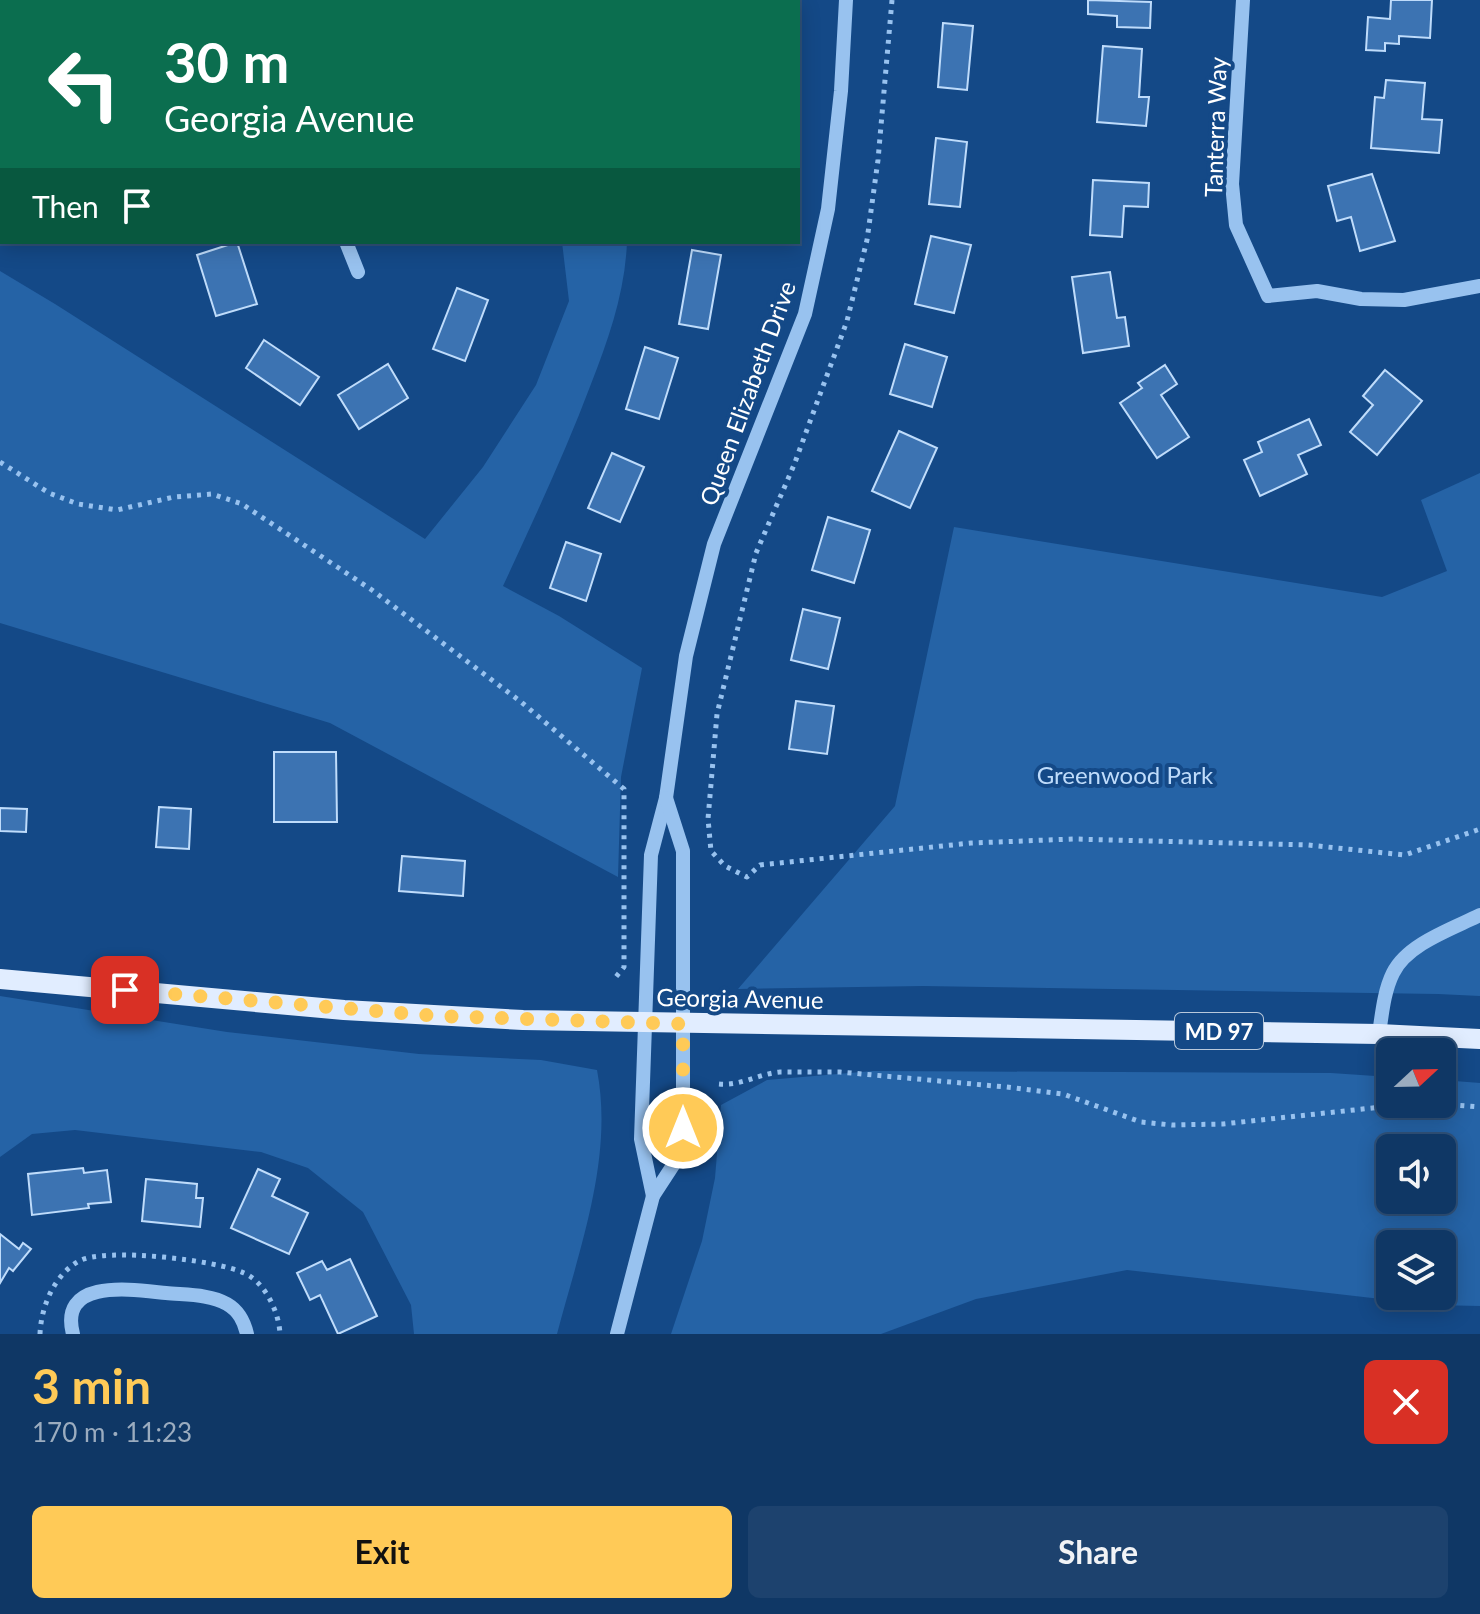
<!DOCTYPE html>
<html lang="en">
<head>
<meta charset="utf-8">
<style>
  body { margin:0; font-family:Lato,sans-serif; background:#1d426e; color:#f1f3f6; height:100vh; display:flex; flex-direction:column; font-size:30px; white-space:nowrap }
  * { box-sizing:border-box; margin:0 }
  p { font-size:26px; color:#9bacbf }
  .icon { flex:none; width:44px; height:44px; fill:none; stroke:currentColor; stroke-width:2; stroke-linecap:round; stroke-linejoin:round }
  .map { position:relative; height:1334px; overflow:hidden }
  .panel { display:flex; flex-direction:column; background:#0f3765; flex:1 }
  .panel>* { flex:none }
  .hud { position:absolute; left:0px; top:0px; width:800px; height:244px; box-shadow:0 4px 20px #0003,0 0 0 2px #2f5179; background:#0b6e4f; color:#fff; overflow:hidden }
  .needle { width:52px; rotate:68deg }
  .controls { position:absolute; left:1376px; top:1038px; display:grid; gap:16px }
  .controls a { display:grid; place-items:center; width:80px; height:80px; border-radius:12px; background:#0f3765; box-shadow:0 4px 20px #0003,0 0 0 2px #2f5179; font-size:40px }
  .pin { position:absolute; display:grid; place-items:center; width:68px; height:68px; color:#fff; margin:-34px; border-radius:16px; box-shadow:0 4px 12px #0006 }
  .me { position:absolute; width:88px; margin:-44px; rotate:0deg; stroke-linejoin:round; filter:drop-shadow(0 0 6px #0008) }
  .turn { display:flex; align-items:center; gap:28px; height:168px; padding:0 32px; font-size:36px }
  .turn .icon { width:104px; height:104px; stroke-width:2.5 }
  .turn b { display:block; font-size:56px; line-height:68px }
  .then { display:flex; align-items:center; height:76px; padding:0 32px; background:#0003; gap:16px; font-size:30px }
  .round { display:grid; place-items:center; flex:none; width:84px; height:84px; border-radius:12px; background:#1d426e }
  .head { display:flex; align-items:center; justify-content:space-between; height:136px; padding:0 32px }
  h1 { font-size:48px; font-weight:700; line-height:60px; color:#ffca57 }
  .primary-button { display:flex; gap:16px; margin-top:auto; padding:16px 32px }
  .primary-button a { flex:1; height:92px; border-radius:12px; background:#ffca57; color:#111; font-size:32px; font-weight:700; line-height:92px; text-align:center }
  .primary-button a+a { background:#1d426e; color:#f1f3f6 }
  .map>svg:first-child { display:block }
</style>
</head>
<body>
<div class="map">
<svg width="1480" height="1334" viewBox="0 0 1480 1334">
  <rect width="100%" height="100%" fill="#144987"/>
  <g fill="#2563a6" fill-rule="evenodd">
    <path d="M562,242H627C625,292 609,338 591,384C565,453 534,519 503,586L559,616L642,668L621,777L618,877L330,723L0,623V271L55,304L425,539L483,467L536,385L569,301Z"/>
    <path d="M1480,473V996L1438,994L923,986L738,989L895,806L954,527L1382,597L1447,571L1421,500Z"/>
    <path d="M0,996L227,1032L419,1054L541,1060L597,1070C614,1158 579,1250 557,1334H414L411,1305L363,1212L308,1168L261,1152L75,1130L32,1134L0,1157Z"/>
    <path d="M873,1071L1331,1073L1390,1077V1104H1442V1080L1480,1083V1306L1433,1305L1127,1270L976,1299L881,1334H671L702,1241L715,1178L721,1105L767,1080ZM1442,1148V1200H1390V1148ZM1442,1244V1296H1390V1244Z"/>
  </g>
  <g fill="#3c73b2" stroke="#bfdcfb" stroke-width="2">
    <path d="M176,0H231L173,2Z"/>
    <path d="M1088,0L1151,2L1150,28L1117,27V16L1088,14Z"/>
    <path d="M1391,0H1432L1430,38L1399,36V44L1385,43V51L1366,50L1368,17L1390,19Z"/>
    <path d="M943,23L973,26L967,90L938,87Z"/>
    <path d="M1103,46L1142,49L1139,97H1149L1146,126L1097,122Z"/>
    <path d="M1386,80L1425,83L1422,119L1442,120L1439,153L1371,148L1375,97L1384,98Z"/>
    <path d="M936,138L967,142L960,207L929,204Z"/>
    <path d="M1372,174L1395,241L1360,251L1351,217L1337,221L1328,186Z"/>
    <path d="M1093,180L1149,183L1148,207L1124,206L1122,237L1090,235Z"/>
    <path d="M931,236L971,245L954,313L915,304Z"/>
    <path d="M237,242L257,304L216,316L197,255Z"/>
    <path d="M692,250L721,255L708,329L679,324Z"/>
    <path d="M1110,272L1117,318L1125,317L1129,346L1083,353L1072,277Z"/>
    <path d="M457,288L488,300L465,361L433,349Z"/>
    <path d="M264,340L319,377L300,405L246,368Z"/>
    <path d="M905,344L947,357L932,407L890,394Z"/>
    <path d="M645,347L678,358L659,419L626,409Z"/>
    <path d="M388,364L408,398L359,429L338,395Z"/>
    <path d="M1165,365L1177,384L1161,395L1189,437L1157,458L1120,403L1142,388L1138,383Z"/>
    <path d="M1385,370L1422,401L1377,455L1350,432L1373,405L1363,396Z"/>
    <path d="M1309,419L1321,445L1298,455L1307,474L1260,496L1244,460L1262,452L1258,442Z"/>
    <path d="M899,431L937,448L910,508L872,491Z"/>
    <path d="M612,453L644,467L620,522L588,508Z"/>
    <path d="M828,517L870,530L854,583L812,570Z"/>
    <path d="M566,542L601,554L586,601L550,588Z"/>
    <path d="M803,609L840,618L828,669L791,660Z"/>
    <path d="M796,701L834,706L827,754L789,749Z"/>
    <path d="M274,752H336L337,822H274Z"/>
    <path d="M159,807L191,809L189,849L156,847Z"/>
    <path d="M0,808L27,809L26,832L0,831Z"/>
    <path d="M402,856L465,861L463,896L399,891Z"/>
    <path d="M83,1168L84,1173L107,1170L111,1202L88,1204L89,1208L32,1215L28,1174Z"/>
    <path d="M258,1169L280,1179L272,1196L308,1213L289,1254L231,1228Z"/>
    <path d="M146,1179L197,1184L196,1198H203L200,1227L142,1221Z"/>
    <path d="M0,1234L19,1249L23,1243L31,1249L13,1271L9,1268L0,1283Z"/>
    <path d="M350,1259L377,1316L338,1334L320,1295L310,1300L297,1273L322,1261L327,1270Z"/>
  </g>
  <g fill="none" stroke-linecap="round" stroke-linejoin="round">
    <g stroke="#98c2ef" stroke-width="5" stroke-dasharray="4 6" stroke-linecap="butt">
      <path d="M892,0L878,160L867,240L847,321L794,465L756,553L717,714L708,819L711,851L725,866L747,877L760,865L971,843L1074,839L1308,845L1405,855L1480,829"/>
      <path d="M0,462L49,493L78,504L117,510L174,497L212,494L242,504L372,590L520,701L624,789V967L615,978"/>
      <path d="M719,1084C741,1086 758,1074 780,1072H840L1006,1087L1063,1094L1141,1122L1172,1125L1223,1124L1391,1106L1443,1104L1480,1107"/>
      <path d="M40,1334C41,1307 54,1275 79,1261C105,1247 217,1260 244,1273C265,1282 279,1312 280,1334"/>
    </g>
    <g stroke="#98c2ef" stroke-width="14">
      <path d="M1243,0L1232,184L1236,225L1268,296L1317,291L1361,299L1404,300L1480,286"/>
      <path d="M296,2V0"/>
      <path d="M346,242L358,272"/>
      <path d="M1379,1034C1382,1014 1384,991 1393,973C1407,944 1452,929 1480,915"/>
      <path d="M653,1196L641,1139L651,855L666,798L686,656L714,544L805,314L828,209L841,91L846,0"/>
      <path d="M73,1334C58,1277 135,1290 166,1293C185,1295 210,1294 227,1304C239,1311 244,1321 247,1334"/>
      <path d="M617,1334L653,1196L683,1150V851L666,798"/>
    </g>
    <path stroke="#e1edff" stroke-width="20" d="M0,979L344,1010L523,1020L1379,1034L1480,1039"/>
  </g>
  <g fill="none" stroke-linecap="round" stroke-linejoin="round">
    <path stroke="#ffca57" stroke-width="14" stroke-dasharray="0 25.2" d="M125,990L437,1016L683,1024V1128"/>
  </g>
  <g text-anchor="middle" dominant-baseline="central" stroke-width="8" stroke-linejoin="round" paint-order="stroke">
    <rect fill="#144987" stroke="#b8c8db" stroke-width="2" x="1175" y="1013" width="88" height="36" rx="6"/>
    <g font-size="22" font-weight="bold" fill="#fff">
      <text x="1219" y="1031">MD 97</text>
    </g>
    <g font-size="24" fill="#fff" stroke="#144987">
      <text transform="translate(1215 127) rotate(-88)">Tanterra Way</text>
      <text transform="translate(747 393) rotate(-70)">Queen Elizabeth Drive</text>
      <text transform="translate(740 998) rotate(1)">Georgia Avenue</text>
    </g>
    <g font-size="24" fill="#bfdcfb" stroke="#144987">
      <text x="1125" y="774">Greenwood Park</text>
    </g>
  </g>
</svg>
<div class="controls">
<a><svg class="needle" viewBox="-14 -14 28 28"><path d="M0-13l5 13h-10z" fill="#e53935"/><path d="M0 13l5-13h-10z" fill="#9bacbf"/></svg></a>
<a><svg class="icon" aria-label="sound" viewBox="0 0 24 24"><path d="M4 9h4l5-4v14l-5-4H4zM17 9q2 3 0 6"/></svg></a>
<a><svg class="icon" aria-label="layers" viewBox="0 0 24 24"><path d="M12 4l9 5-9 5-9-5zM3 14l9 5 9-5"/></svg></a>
</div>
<div class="pin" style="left:125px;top:990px;background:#d93025"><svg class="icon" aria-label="arrive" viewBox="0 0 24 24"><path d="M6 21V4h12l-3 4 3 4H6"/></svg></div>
<svg class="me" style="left:683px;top:1128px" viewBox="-20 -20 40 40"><circle r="17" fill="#ffca57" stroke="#fff" stroke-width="3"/><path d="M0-11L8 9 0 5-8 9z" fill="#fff"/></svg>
<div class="hud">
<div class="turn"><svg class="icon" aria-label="left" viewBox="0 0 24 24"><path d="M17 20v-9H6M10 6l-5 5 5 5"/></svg><div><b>30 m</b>Georgia Avenue</div></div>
<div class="then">Then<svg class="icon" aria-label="arrive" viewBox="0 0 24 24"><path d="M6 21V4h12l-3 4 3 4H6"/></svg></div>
</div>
</div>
<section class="panel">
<div class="head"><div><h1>3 min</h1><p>170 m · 11:23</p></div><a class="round" style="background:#d93025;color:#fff"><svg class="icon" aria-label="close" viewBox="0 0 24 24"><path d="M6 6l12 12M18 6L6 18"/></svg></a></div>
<div class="primary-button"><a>Exit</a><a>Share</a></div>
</section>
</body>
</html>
